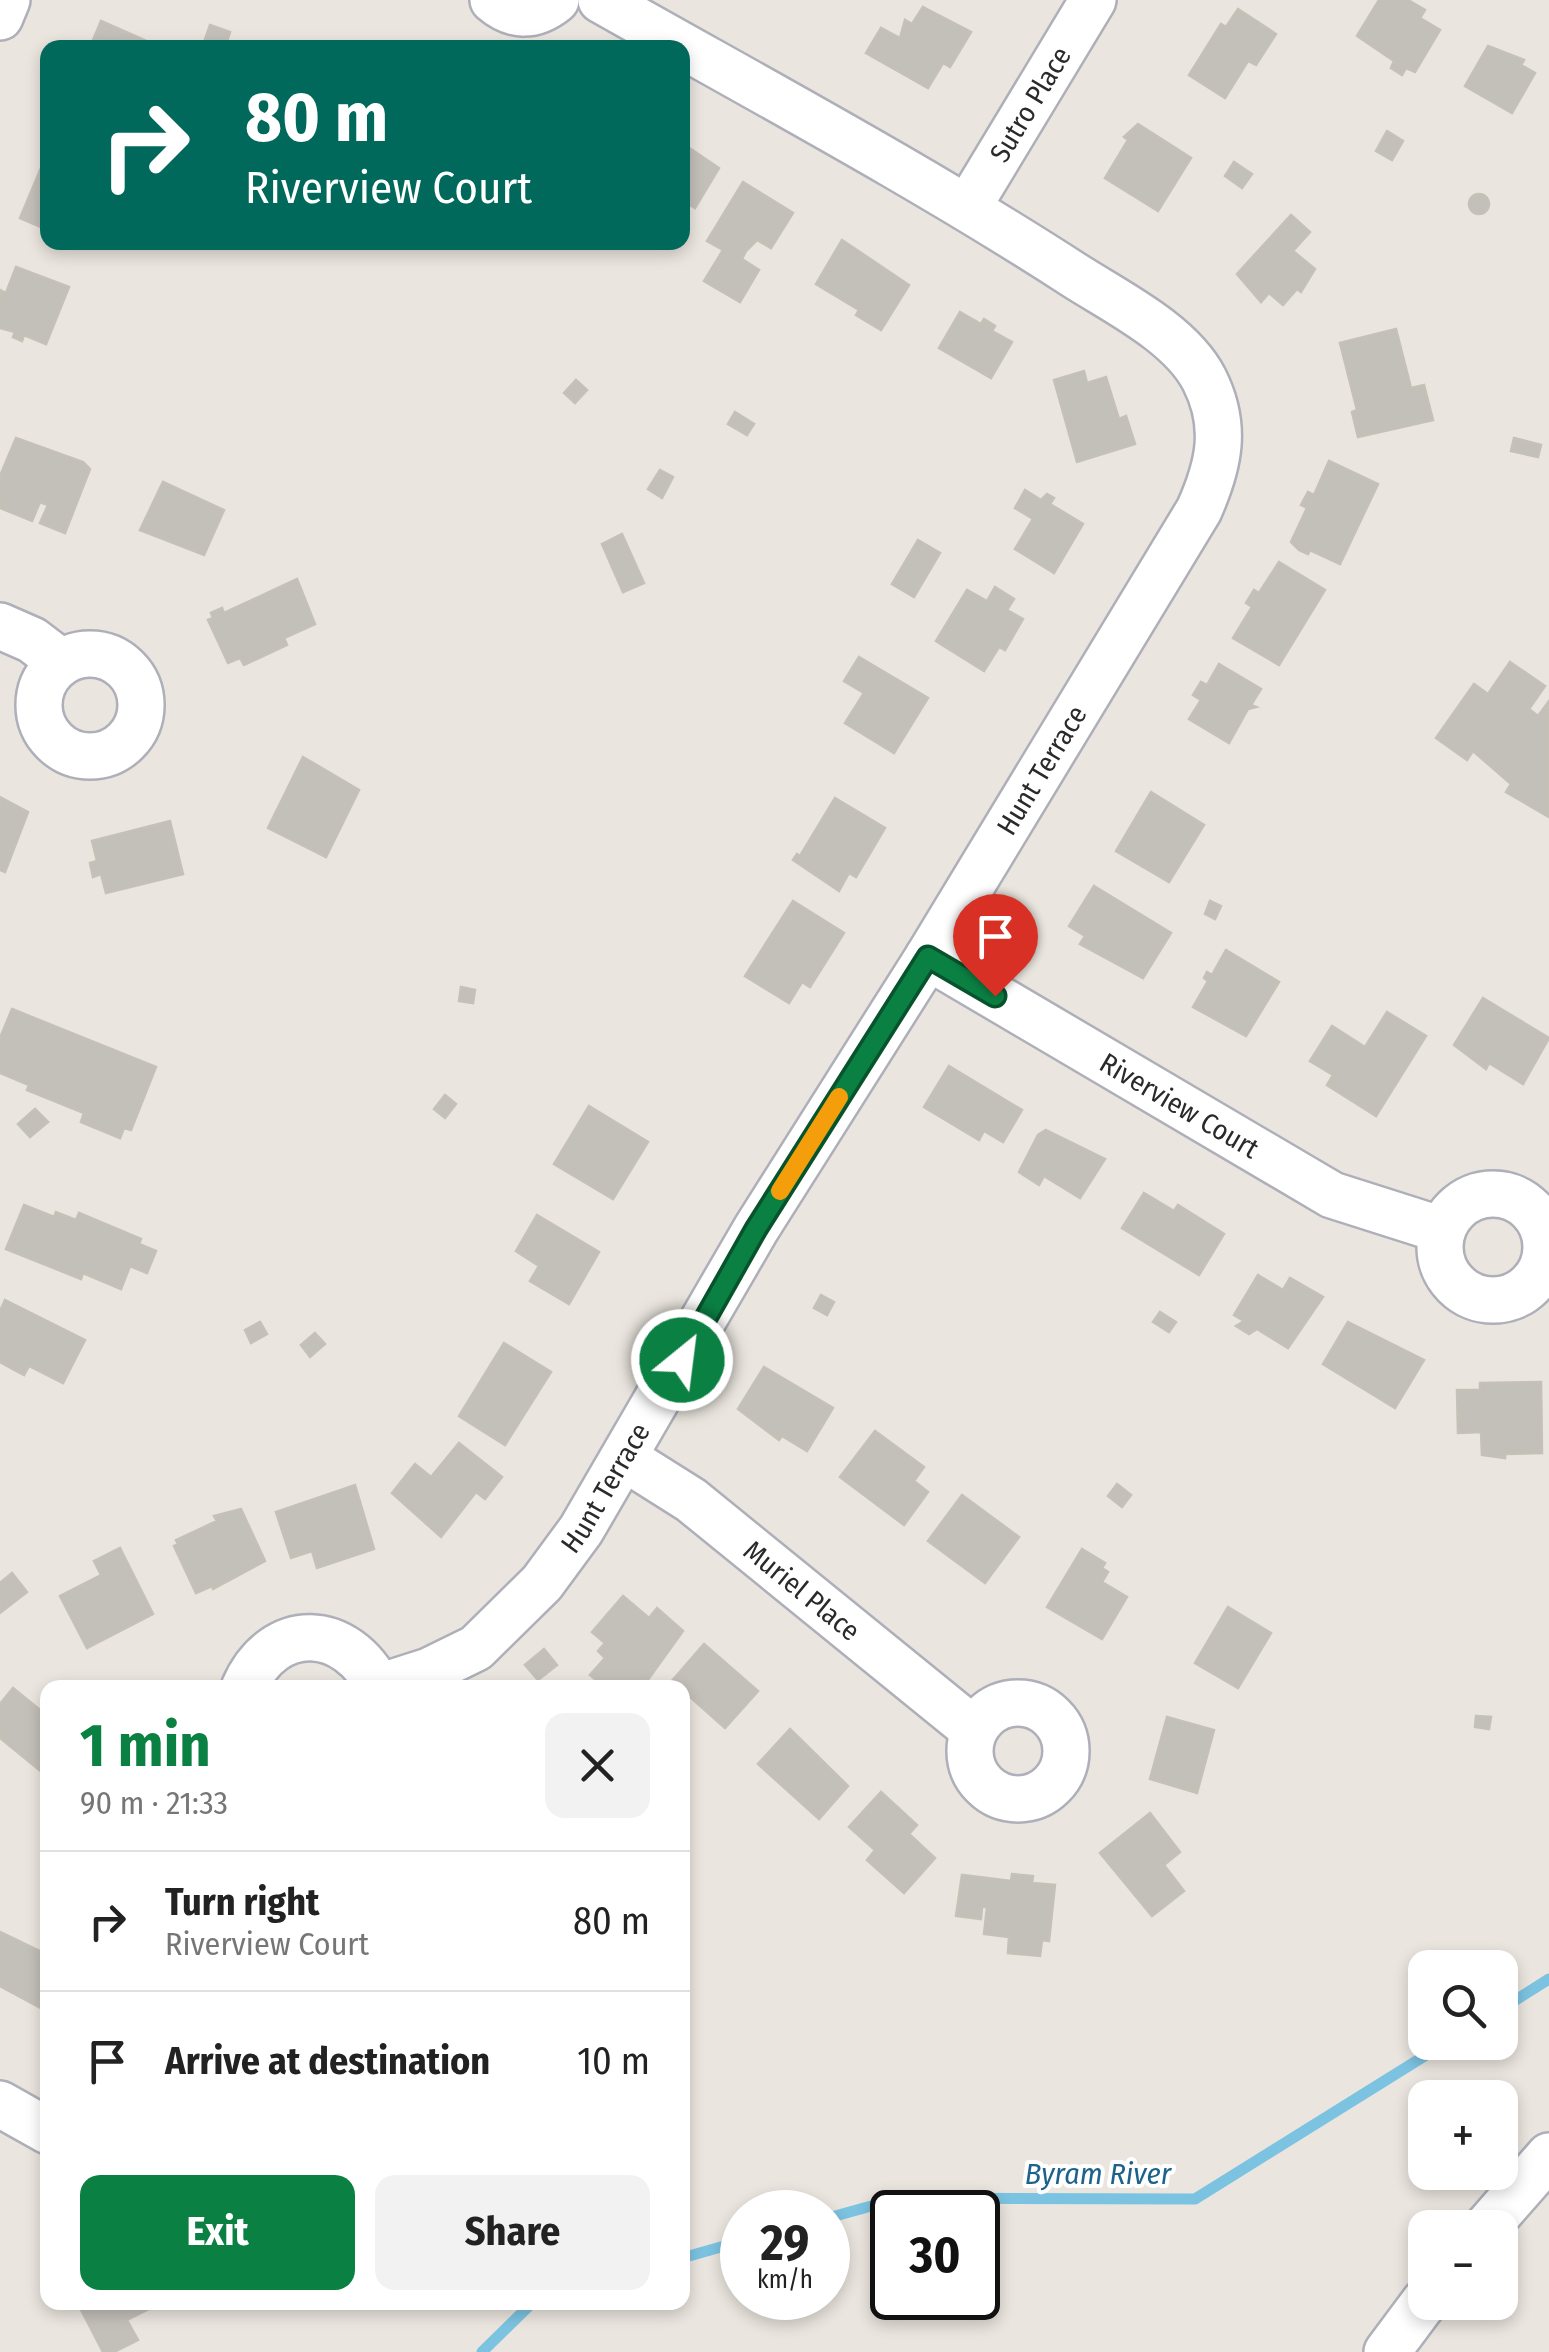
<!DOCTYPE html>
<html lang="en">
<head>
<meta charset="utf-8">
<style>
  body { margin:0; font-family:"Fira Sans Condensed",sans-serif; background:#f2f2f2; color:#222; height:100vh; display:flex; flex-direction:column; font-size:38px; white-space:nowrap }
  * { box-sizing:border-box; margin:0 }
  p { font-size:32px; color:#767676 }
  .icon { flex:none; width:55px; height:55px; fill:none; stroke:currentColor; stroke-width:2; stroke-linecap:round; stroke-linejoin:round }
  .map { position:relative; flex:1; overflow:hidden }
  .panel { position:absolute; left:40px; top:1680px; width:650px; height:630px; display:flex; flex-direction:column; background:#fff; border-radius:20px; box-shadow:0 5px 15px #0003 }
  .panel>* { flex:none }
  .top-card { position:absolute; left:40px; top:40px; width:650px; height:210px; border-radius:20px; box-shadow:0 5px 15px #0003; background:#00695c; color:#fff; overflow:hidden }
  .tools { position:absolute; left:1408px; top:1950px; display:grid; gap:20px }
  .tools a { display:grid; place-items:center; width:110px; height:110px; border-radius:20px; background:#fff; box-shadow:0 5px 15px #0003; font-size:50px }
  .speed { position:absolute; left:720px; top:2190px; display:flex; gap:20px; font-size:50px; font-weight:700; text-align:center }
  .speed>* { display:grid; place-content:center; width:130px; height:130px; border-radius:50%; background:#fff; box-shadow:0 5px 15px #0003; line-height:1 }
  .speed small { font-size:25px; font-weight:400 }
  .speed .limit { border:5px solid #111; border-radius:15px; background:#fff; color:#111 }
  .pin { position:absolute; display:grid; place-items:center; width:85px; height:85px; color:#fff; margin:-102px -42px; border-radius:50% 50% 50% 0; rotate:-45deg; box-shadow:0 0 10px #0007 }
  .pin .icon { rotate:45deg }
  .me { position:absolute; width:110px; margin:-55px; rotate:29deg; stroke-linejoin:round; filter:drop-shadow(0 0 8px #0008) }
  .turn { display:flex; align-items:center; gap:35px; height:210px; padding:0 40px; font-size:45px }
  .turn .icon { width:130px; height:130px; stroke-width:2.5 }
  .turn b { display:block; font-size:70px; line-height:85px }
  .round { display:grid; place-items:center; flex:none; width:105px; height:105px; border-radius:20px; background:#f2f2f2 }
  .head { display:flex; align-items:center; justify-content:space-between; height:170px; padding:0 40px }
  h1 { font-size:60px; font-weight:700; line-height:75px; color:#0b8043 }
  .cta { display:flex; gap:20px; margin-top:auto; padding:20px 40px }
  .cta a { flex:1; height:115px; border-radius:20px; background:#0b8043; color:#fff; font-size:40px; font-weight:700; line-height:115px; text-align:center }
  .cta a+a { background:#f2f2f2; color:#222 }
  ul { padding:0; list-style:none }
  li { display:flex; align-items:center; gap:30px; height:140px; padding:0 40px; border-top:2px solid #e0e0e0 }
  li div { flex:1 }
  li b { display:block; font-size:38px }
  li em { font-style:normal }
  .map>svg:first-child { display:block }
</style>
</head>
<body>
<div class="map">
<svg width="1549" height="2352" viewBox="0 0 1549 2352">
  <rect width="100%" height="100%" fill="#eae5de"/>
  <g fill="none" stroke-linecap="round" stroke-linejoin="round">
    <g stroke="#7cc3e1" stroke-width="11">
      <path d="M1500,2010L1549,1979"/>
      <path d="M828,2218L900,2198L1195,2199L1447,2042"/>
      <path d="M682,2258L742,2241"/>
      <path d="M482,2352L533,2302"/>
    </g>
  </g>
  <g fill="#c3bfb9" stroke="#c5c1b7" stroke-width="2.5">
    <path d="M1379,0H1408L1425,10L1420,18L1440,30L1415,72L1406,68L1402,75L1391,68L1394,61L1357,36Z"/>
    <path d="M923,7L971,32L950,67L943,63L928,88L866,53L881,28L900,38L905,20L912,24Z"/>
    <path d="M1238,9L1276,34L1256,65L1248,61L1225,98L1189,75L1221,24L1226,27Z"/>
    <path d="M101,21L144,40L161,48H80L82,42L91,45Z"/>
    <path d="M210,25L230,32L225,48L203,45Z"/>
    <path d="M1488,46L1524,60L1521,65L1535,73L1512,113L1465,86Z"/>
    <path d="M1138,124L1191,158L1158,211L1105,178L1128,140L1124,137Z"/>
    <path d="M1387,131L1403,141L1392,160L1376,151Z"/>
    <path d="M682,137L687,140L685,145L719,168L695,208L682,200Z"/>
    <path d="M46,156L48,157V230L20,218Z"/>
    <path d="M1234,162L1252,174L1242,188L1225,176Z"/>
    <path d="M743,182L793,213L771,248L757,240L746,251L742,259L759,270L740,302L704,281L723,250L707,241Z"/>
    <circle cx="1479" cy="204" r="10"/>
    <path d="M1291,215L1310,232L1293,251L1315,269L1301,292L1297,289L1283,305L1269,293L1261,302L1237,274Z"/>
    <path d="M842,240L909,285L881,330L856,315L859,310L816,284Z"/>
    <path d="M16,267L69,287L46,344L24,335L22,341L13,337L15,332L0,328V290L6,293Z"/>
    <path d="M960,312L981,324L984,319L995,326L992,331L1012,342L991,378L939,348Z"/>
    <path d="M1396,329L1411,388L1424,385L1433,420L1358,437L1352,412L1357,410L1340,343Z"/>
    <path d="M1084,371L1087,383L1106,377L1119,419L1126,416L1135,444L1077,462L1054,380Z"/>
    <path d="M576,380L587,390L575,403L564,393Z"/>
    <path d="M735,412L754,424L747,435L728,424Z"/>
    <path d="M16,438L83,462L90,469L65,533L40,523L48,505L40,502L32,521L0,508V476Z"/>
    <path d="M1514,438L1541,445L1538,457L1511,451Z"/>
    <path d="M1329,461L1378,484L1340,564L1310,550L1308,554L1299,550L1291,542L1307,508L1301,505L1308,492L1314,495Z"/>
    <path d="M660,470L673,477L662,498L648,489Z"/>
    <path d="M163,482L224,510L204,555L140,530Z"/>
    <path d="M1025,490L1041,500L1047,494L1054,498L1050,504L1083,524L1054,573L1015,549L1033,519L1015,508Z"/>
    <path d="M622,534L644,583L623,592L602,544Z"/>
    <path d="M918,540L940,553L914,597L892,584Z"/>
    <path d="M1279,562L1325,590L1279,665L1233,638L1252,607L1246,603L1254,590L1259,593Z"/>
    <path d="M297,579L315,624L284,638L287,645L244,665L240,658L228,663L208,620L213,618L211,613L222,608L224,613Z"/>
    <path d="M995,587L1014,599L1007,610L1023,619L1005,650L999,647L984,671L936,641L967,590L987,601Z"/>
    <path d="M859,657L928,698L894,753L845,723L864,693L844,681Z"/>
    <path d="M1510,662L1545,686L1529,709L1538,716L1549,701V817L1506,792L1511,784L1473,751L1467,760L1436,738L1474,684L1488,694Z"/>
    <path d="M1219,664L1261,689L1251,705L1256,707L1248,709L1229,743L1189,719L1201,700L1193,695L1201,682L1207,685Z"/>
    <path d="M303,757L359,790L326,857L268,828Z"/>
    <path d="M1151,792L1204,825L1169,882L1116,851Z"/>
    <path d="M0,797L28,812L5,872L0,870Z"/>
    <path d="M835,798L885,828L856,877L849,873L839,891L793,860L797,854L800,856Z"/>
    <path d="M170,821L183,874L106,893L101,874L93,877L90,863L97,861L92,841Z"/>
    <path d="M1094,886L1171,933L1143,978L1080,944L1085,936L1069,926Z"/>
    <path d="M793,901L844,933L810,987L802,982L789,1003L745,976Z"/>
    <path d="M1210,901L1221,906L1215,919L1205,914Z"/>
    <path d="M1226,950L1279,982L1246,1036L1193,1007L1208,981L1204,978L1207,972L1212,975Z"/>
    <path d="M461,987L475,990L473,1003L459,1001Z"/>
    <path d="M1483,998L1549,1038L1523,1084L1489,1063L1486,1069L1454,1045Z"/>
    <path d="M12,1009L156,1067L131,1130L124,1128L120,1138L81,1122L84,1113L27,1090L29,1085L0,1073V1038Z"/>
    <path d="M1387,1012L1426,1036L1376,1116L1327,1085L1333,1075L1310,1061L1332,1026L1365,1047Z"/>
    <path d="M949,1066L1022,1110L1003,1142L984,1131L979,1140L924,1107Z"/>
    <path d="M445,1095L456,1104L445,1118L434,1109Z"/>
    <path d="M589,1106L648,1142L613,1199L554,1164Z"/>
    <path d="M35,1109L48,1122L30,1137L18,1124Z"/>
    <path d="M1046,1130L1105,1159L1080,1198L1044,1176L1039,1185L1019,1172L1038,1135Z"/>
    <path d="M1144,1193L1174,1211L1178,1205L1224,1234L1199,1275L1122,1228Z"/>
    <path d="M24,1205L54,1217L56,1212L76,1220L79,1213L141,1239L139,1244L156,1251L147,1273L130,1266L121,1289L83,1273L81,1279L6,1249Z"/>
    <path d="M537,1215L599,1252L569,1304L530,1281L539,1266L516,1251Z"/>
    <path d="M1258,1275L1283,1290L1290,1278L1323,1297L1288,1348L1257,1329L1249,1334L1236,1326L1244,1321L1234,1315Z"/>
    <path d="M821,1295L834,1302L827,1315L814,1308Z"/>
    <path d="M5,1300L85,1340L63,1383L29,1366L24,1375L0,1362V1311Z"/>
    <path d="M1160,1312L1176,1322L1169,1332L1153,1322Z"/>
    <path d="M260,1322L267,1334L251,1343L245,1330Z"/>
    <path d="M1348,1322L1424,1360L1395,1408L1323,1364Z"/>
    <path d="M315,1333L325,1344L310,1357L301,1345Z"/>
    <path d="M504,1343L551,1372L505,1445L459,1416Z"/>
    <path d="M764,1367L833,1408L807,1451L782,1436L779,1440L738,1409Z"/>
    <path d="M1541,1382L1542,1453L1505,1454V1458L1482,1455L1481,1432L1458,1433L1457,1390H1480V1383Z"/>
    <path d="M875,1431L924,1467L914,1481L928,1492L904,1525L840,1477Z"/>
    <path d="M459,1443L502,1477L485,1499L476,1492L441,1537L392,1493L415,1464L431,1477Z"/>
    <path d="M1117,1484L1131,1495L1122,1507L1108,1496Z"/>
    <path d="M355,1485L374,1549L317,1568L312,1551L291,1558L276,1512Z"/>
    <path d="M962,1495L1019,1537L985,1583L928,1541Z"/>
    <path d="M241,1509L265,1561L213,1589L212,1586L196,1593L174,1546L178,1544L176,1540L217,1521L214,1516Z"/>
    <path d="M120,1548L153,1614L87,1648L60,1596L101,1575L94,1561Z"/>
    <path d="M1082,1549L1105,1563L1102,1568L1108,1572L1102,1582L1127,1597L1102,1639L1047,1607Z"/>
    <path d="M12,1573L27,1592L0,1613V1583Z"/>
    <path d="M623,1596L649,1618L657,1608L683,1631L642,1688H605L590,1675L605,1658L598,1651L605,1643L592,1632Z"/>
    <path d="M1228,1607L1271,1633L1238,1688L1195,1663Z"/>
    <path d="M704,1644L758,1691L725,1728L672,1681Z"/>
    <path d="M544,1649L557,1665L538,1680L525,1665Z"/>
    <path d="M13,1688L45,1714L48,1710V1777L0,1738V1704Z"/>
    <path d="M1476,1716L1491,1717L1489,1729L1475,1727Z"/>
    <path d="M1167,1717L1214,1730L1197,1793L1150,1779Z"/>
    <path d="M790,1729L848,1786L819,1819L758,1764Z"/>
    <path d="M881,1792L917,1825L909,1834L935,1858L904,1893L867,1860L875,1850L849,1827Z"/>
    <path d="M1150,1813L1180,1852L1164,1865L1184,1891L1152,1916L1100,1853Z"/>
    <path d="M1012,1874L1033,1876L1032,1883L1055,1885L1049,1941L1042,1940L1040,1956L1008,1953L1009,1937L984,1934L987,1907H982L981,1919L956,1916L962,1875L1011,1881Z"/>
    <path d="M0,1932L48,1955V2012L0,1986Z"/>
    <path d="M77,2302H153L155,2306L127,2320L138,2340L114,2352H103Z"/>
  </g>
  <g fill="none" stroke-linecap="round" stroke-linejoin="round">
    <g stroke="#aeafb9" stroke-width="50">
      <g id="minor">
        <path d="M493,0C514,18 535,17 556,0"/>
        <path d="M0,17L7,0"/>
        <path id="s1" d="M968,207L1093,0"/>
        <path d="M0,626L32,640L61,662"/>
        <circle cx="90" cy="705" r="51"/>
        <path id="s2" d="M928,957L1332,1195L1442,1230"/>
        <circle cx="1493" cy="1247" r="53"/>
        <path id="s3" d="M626,1459L691,1500L974,1730"/>
        <path id="s4" d="M379,1687L429,1671L476,1648L542,1583L581,1530L756,1229L928,957L1199,510C1219,465 1228,426 1204,379C1180,333 1116,302 1074,275C921,176 760,90 601,0"/>
        <path d="M244,1688C274,1619 347,1623 379,1688"/>
        <circle cx="1018" cy="1751" r="48"/>
        <path d="M0,2104L48,2131"/>
        <path d="M1486,2228L1549,2156"/>
        <path d="M1387,2352L1425,2301"/>
      </g>
    </g>
    <use href="#minor" stroke="#fff" stroke-width="45"/>
  </g>
  <g fill="none" stroke-linecap="round" stroke-linejoin="round">
    <g stroke="#07532c" stroke-width="25">
      <path id="route" d="M682,1360L756,1229L928,957L995,996"/>
    </g>
    <use href="#route" stroke="#0b8043" stroke-width="18"/>
    <path stroke="#f59e0b" stroke-width="18" d="M780,1191L839,1097"/>
  </g>
  <g text-anchor="middle" dominant-baseline="central" stroke-width="8" stroke-linejoin="round" paint-order="stroke">
    <g font-size="28" fill="#2a2a2a" stroke="#fff">
      <text stroke="none"><textPath href="#s1" startOffset="120">Sutro Place</textPath></text>
      <text stroke="none"><textPath href="#s4" startOffset="1152">Hunt Terrace</textPath></text>
      <text stroke="none"><textPath href="#s2" startOffset="292">Riverview Court</textPath></text>
      <text stroke="none"><textPath href="#s4" startOffset="312">Hunt Terrace</textPath></text>
      <text stroke="none"><textPath href="#s3" startOffset="220">Muriel Place</textPath></text>
    </g>
    <g font-size="30" font-style="italic" fill="#1c628b" stroke="#fff">
      <text x="1098" y="2174">Byram River</text>
    </g>
  </g>
</svg>
<div class="tools">
<a><svg class="icon" aria-label="search" viewBox="0 0 24 24"><circle cx="10" cy="10" r="6"/><path d="M15 15l6 6"/></svg></a>
<a>+</a>
<a>−</a>
</div>
<div class="speed"><div>29<small>km/h</small></div><div class="limit">30</div></div>
<div class="pin" style="left:995px;top:996px;background:#d93025"><svg class="icon" aria-label="arrive" viewBox="0 0 24 24"><path d="M6 21V4h12l-3 4 3 4H6"/></svg></div>
<svg class="me" style="left:682px;top:1360px" viewBox="-20 -20 40 40"><circle r="17" fill="#0b8043" stroke="#fff" stroke-width="3"/><path d="M0-11L8 9 0 5-8 9z" fill="#fff"/></svg>
<div class="top-card">
<div class="turn"><svg class="icon" aria-label="right" viewBox="0 0 24 24"><path d="M7 20v-9h11M14 6l5 5-5 5"/></svg><div><b>80 m</b>Riverview Court</div></div>
</div>
<section class="panel">
<div class="head"><div><h1>1 min</h1><p>90 m · 21:33</p></div><a class="round"><svg class="icon" aria-label="close" viewBox="0 0 24 24"><path d="M6 6l12 12M18 6L6 18"/></svg></a></div>
<ul>
<li><svg class="icon" aria-label="right" viewBox="0 0 24 24"><path d="M7 20v-9h11M14 6l5 5-5 5"/></svg><div><b>Turn right</b><p>Riverview Court</p></div><em>80 m</em></li>
<li><svg class="icon" aria-label="arrive" viewBox="0 0 24 24"><path d="M6 21V4h12l-3 4 3 4H6"/></svg><div><b>Arrive at destination</b></div><em>10 m</em></li>
</ul>
<div class="cta"><a>Exit</a><a>Share</a></div>
</section>
</div>
</body>
</html>
